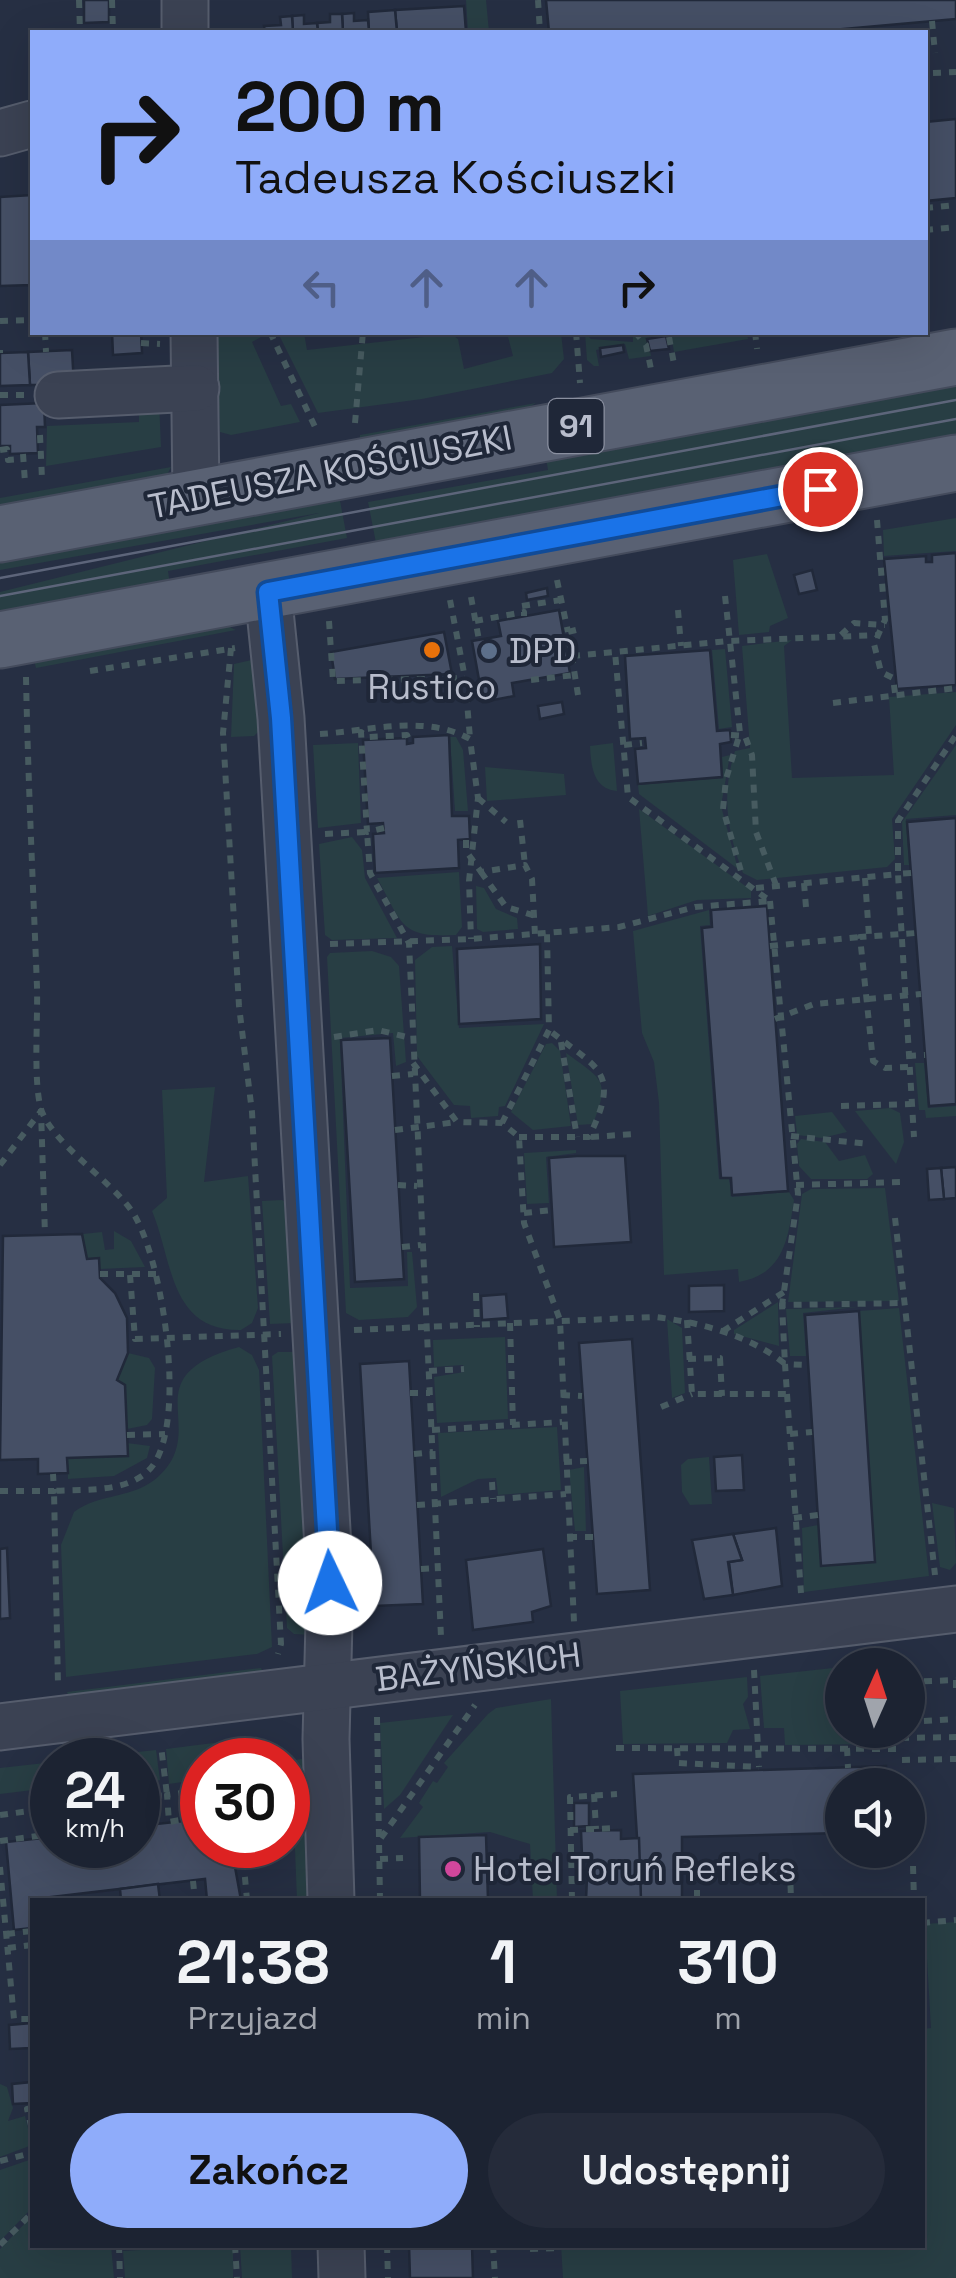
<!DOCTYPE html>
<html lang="pl">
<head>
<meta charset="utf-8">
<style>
  body { margin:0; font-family:"Space Grotesk",sans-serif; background:#252b3a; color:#f1f3f6; height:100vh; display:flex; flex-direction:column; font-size:38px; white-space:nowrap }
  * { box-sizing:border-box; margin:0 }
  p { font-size:32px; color:#a0a4ac }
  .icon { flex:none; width:55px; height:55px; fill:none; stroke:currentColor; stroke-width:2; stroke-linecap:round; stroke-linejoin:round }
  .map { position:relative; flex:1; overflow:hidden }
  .sheet { position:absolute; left:30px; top:1898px; width:895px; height:350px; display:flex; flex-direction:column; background:#1c2332; border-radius:0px; box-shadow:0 10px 40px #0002,0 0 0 2px #3a404d }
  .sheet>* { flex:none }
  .top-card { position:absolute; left:30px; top:30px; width:898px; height:305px; border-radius:0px; box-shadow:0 10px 40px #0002,0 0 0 2px #3a404d; background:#8facfa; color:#111; overflow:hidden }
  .needle { width:65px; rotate:3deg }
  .fabs { position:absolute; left:825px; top:1648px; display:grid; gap:20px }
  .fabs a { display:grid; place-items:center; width:100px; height:100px; border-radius:50%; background:#1c2332; box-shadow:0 10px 40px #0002,0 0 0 2px #3a404d; font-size:50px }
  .speed { position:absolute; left:30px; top:1738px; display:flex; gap:20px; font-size:50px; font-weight:700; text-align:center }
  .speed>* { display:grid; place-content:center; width:130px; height:130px; border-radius:50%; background:#1c2332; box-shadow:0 10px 40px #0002,0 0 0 2px #3a404d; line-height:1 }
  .speed small { font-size:25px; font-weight:400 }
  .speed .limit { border:15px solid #d22; background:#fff; color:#111 }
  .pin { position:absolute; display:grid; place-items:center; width:85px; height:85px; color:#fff; margin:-42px; border:5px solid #fff; border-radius:50%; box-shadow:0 2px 10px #0007 }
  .me { position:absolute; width:110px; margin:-55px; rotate:357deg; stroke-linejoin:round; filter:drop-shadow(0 0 8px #0008) }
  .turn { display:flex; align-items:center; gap:35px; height:210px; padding:0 40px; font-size:45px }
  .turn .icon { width:130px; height:130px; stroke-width:2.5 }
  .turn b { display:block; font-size:70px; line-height:85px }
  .lanes { display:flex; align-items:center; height:95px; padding:0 40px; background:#0003; justify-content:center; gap:50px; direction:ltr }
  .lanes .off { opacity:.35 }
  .eta { display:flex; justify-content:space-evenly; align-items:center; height:170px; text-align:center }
  .eta b { font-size:60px; font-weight:700; line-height:70px }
  .cta { display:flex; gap:20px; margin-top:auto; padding:20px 40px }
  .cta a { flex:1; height:115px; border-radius:60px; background:#8facfa; color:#111; font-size:40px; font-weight:700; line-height:115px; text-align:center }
  .cta a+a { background:#252b3a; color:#f1f3f6 }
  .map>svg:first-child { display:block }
</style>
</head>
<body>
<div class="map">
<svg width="956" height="2278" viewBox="0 0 956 2278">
  <rect width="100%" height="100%" fill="#262f43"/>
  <g fill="#283e44">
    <path d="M466,0H486L489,32H468Z"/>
    <path d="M216,333H259L261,337L252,342L281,406L291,404L300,422L231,435L220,432Z"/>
    <path d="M278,333H304L307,350L451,334L458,339L464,369L513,356L507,333H561L564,359L552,373L422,399L318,413Z"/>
    <path d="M585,333L591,339L633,342V333H747L748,339L674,352L671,335L648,339L651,356L629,359L625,344L596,350L599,366H594L587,360Z"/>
    <path d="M956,377V444L378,553L368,502L548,470L545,452Z"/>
    <path d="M139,400L159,401L161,447L46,466L47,426L139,422Z"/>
    <path d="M536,403L506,420L359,447L360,435Z"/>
    <path d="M171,467L166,477L0,514V498Z"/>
    <path d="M338,490L347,538L168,571L170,585L0,621V592L319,513L0,570V553Z"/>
    <path d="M956,518V551L884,556L883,530Z"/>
    <path d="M767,554L788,618L770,626L769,632L739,635L733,560Z"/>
    <path d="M225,625L236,630L36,668L34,660Z"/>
    <path d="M792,640L784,646L792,778L894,775L889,697L956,692V725L892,819L895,859L887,867L757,880L743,873C727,831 721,795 735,751L750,748L742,646Z"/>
    <path d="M725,649L732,727L719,729L712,650Z"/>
    <path d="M256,659L260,730L254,736L231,737L234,664Z"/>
    <path d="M450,737H456L463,750L468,811H455Z"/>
    <path d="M358,743L361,823L318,828L313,745Z"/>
    <path d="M613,743L617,791C593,789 591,766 590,746Z"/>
    <path d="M956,745V815L906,819L909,865H904L902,822Z"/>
    <path d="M730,755L721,806L738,869L639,794L638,785L722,778V757Z"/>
    <path d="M485,767L564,774L566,795L487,801Z"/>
    <path d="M639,809L751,890V898L697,900L648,916Z"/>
    <path d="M352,837L362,850L365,878L397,938L332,940L325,935L319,844Z"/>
    <path d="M459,872L462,927L456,935C399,938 403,924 377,878Z"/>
    <path d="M476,886L484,888L496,909L517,918L518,929L483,932L477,929Z"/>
    <path d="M709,910L710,925L700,926L719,1179H729L732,1197L789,1192L794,1200C788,1239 784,1274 739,1282L738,1269L664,1275L659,1103L654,1062L642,1033L633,931Z"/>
    <path d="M452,946L459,1028L544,1024L505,1106L499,1107L498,1116L471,1118L470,1106L454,1105L417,1056L415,960L432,947Z"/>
    <path d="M372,951L391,957L399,966L406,1062L396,1066L393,1033L340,1038L350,1288L408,1286L407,1252H412L417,1307L408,1317L359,1320L346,1313L327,957L330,953Z"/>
    <path d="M552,1043L560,1051L571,1126L533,1130L511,1112L546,1044Z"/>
    <path d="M566,1053C602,1079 611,1080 593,1124L578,1125Z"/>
    <path d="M915,1063H924L928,1108L956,1106V1116L926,1118L925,1110H919Z"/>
    <path d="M215,1087L204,1182L248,1176L258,1308L252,1323L241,1330C169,1331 173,1261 152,1211L167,1198L162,1090Z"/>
    <path d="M890,1108L900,1113L904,1142L896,1164L855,1111Z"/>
    <path d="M832,1112L847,1132L822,1138L797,1135L795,1116Z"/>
    <path d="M801,1139L825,1142L839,1161L865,1155L873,1174L867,1179H811L799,1166L797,1144Z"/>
    <path d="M576,1150V1153L546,1157L549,1203L527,1204L524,1153Z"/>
    <path d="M885,1188L899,1301L788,1302L802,1194L811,1189Z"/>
    <path d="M282,1200L290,1205L295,1323L270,1324L262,1201Z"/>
    <path d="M114,1231L131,1241L145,1267L100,1269L99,1258L87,1259L83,1234L102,1232L105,1250L114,1249Z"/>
    <path d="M778,1302L779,1346L734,1334V1330Z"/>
    <path d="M857,1307L803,1313L806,1356H790L786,1309Z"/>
    <path d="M899,1308L929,1576L804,1592L802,1528L818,1525L821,1566L875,1562L859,1311Z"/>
    <path d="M667,1319L682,1328L685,1393L672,1398Z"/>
    <path d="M505,1337L508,1419L437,1423L434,1377L464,1372L463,1365L434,1367L433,1340Z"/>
    <path d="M239,1347L252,1355L259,1370L272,1647L257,1654L66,1677L61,1545L74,1512C99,1493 135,1499 159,1476C211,1427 130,1377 239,1347Z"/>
    <path d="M278,1352H298L313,1635L294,1634L287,1628L272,1356Z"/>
    <path d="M128,1353L149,1358L155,1368L152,1419L147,1425L127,1429L125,1385L117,1380Z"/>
    <path d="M557,1427L561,1490L498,1495L496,1478L478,1479L441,1497L438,1433Z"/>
    <path d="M127,1443L150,1446L147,1458L114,1476L68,1479L67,1458Z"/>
    <path d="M709,1457L712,1504L690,1505L682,1492L681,1465L688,1459Z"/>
    <path d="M584,1467L586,1531H575L569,1470Z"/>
    <path d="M932,1503L954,1508L956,1563L950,1570L940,1567Z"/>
    <path d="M842,1667V1730H889V1744L785,1745L784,1728H764L760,1676Z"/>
    <path d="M261,1668L264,1675L69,1700L67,1692Z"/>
    <path d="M747,1677L748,1697L743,1704L750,1729L733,1730L727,1743L623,1744L620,1691Z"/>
    <path d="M551,1699L557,1900H533L530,1844L490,1832L400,1838L423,1807L419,1803L433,1781L437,1783L448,1767L444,1763L488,1714L496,1708Z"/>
    <path d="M453,1715L400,1795L384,1809L380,1723Z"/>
    <path d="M237,1740L249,1751L275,1760H202V1779L169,1784L166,1749Z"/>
    <path d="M156,1750L160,1780L138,1789V1760H63Z"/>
    <path d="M309,1758L313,1900H297L292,1773L295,1760Z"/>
    <path d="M45,1763L50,1791L44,1799L41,1789L0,1794V1768Z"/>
    <path d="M956,1922V2278H563L561,2245H922V2029L931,2028L925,1924Z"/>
    <path d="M0,2084L7,2087L13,2108L8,2121L25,2116L32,2145L0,2157Z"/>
    <path d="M32,2159V2208L0,2241V2170Z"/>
    <path d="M32,2216V2245H111L114,2278H0V2249Z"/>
    <path d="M233,2245V2278H125L123,2251Z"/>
    <path d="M240,2245H291L292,2278H242Z"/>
  </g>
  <g fill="#454f65" stroke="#21293a" stroke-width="2.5">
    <path d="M84,0H109V22L84,23Z"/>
    <path d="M546,0H956V19L810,32H549Z"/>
    <path d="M464,6L466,32H397L395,10Z"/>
    <path d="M395,10L397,32H369L368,12Z"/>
    <path d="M354,13V21L368,20L369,32H343L342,14Z"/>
    <path d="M330,14H342L343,32H318L317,23L330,22Z"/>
    <path d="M304,15V24L317,23L318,32H293L292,16Z"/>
    <path d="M292,16L293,32H265L264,26L281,25L280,17Z"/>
    <path d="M956,119V198L925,201V122Z"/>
    <path d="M32,195V285L0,286V197Z"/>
    <path d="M112,332H141L142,353L113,355Z"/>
    <path d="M666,336L669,349L650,351L647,339Z"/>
    <path d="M623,345L624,352L601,357L600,348Z"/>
    <path d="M72,350L74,385H30L28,352Z"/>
    <path d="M28,352L30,385L0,386V353Z"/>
    <path d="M44,403L45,427H37L38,453L10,454V446H0V405Z"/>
    <path d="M956,553V685L897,689L884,559L926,556V562H932V555Z"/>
    <path d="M812,570L817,590L799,594L794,575Z"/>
    <path d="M547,588L548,596L527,600L526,593Z"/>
    <path d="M559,610L570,673L512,683L514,696L483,702L472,641L501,636L498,621Z"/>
    <path d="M444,632L452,674L335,679L331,652Z"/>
    <path d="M710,650L717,731L730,730L731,742L720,744L722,777L638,784L635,749L646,748L645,738L630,739L625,656Z"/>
    <path d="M562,702L564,714L540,719L538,706Z"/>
    <path d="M449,735L452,816H469L470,839L458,840L459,868L375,873L373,834L384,833L383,823L368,824L363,740L407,738V744L413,743V737Z"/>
    <path d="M956,818V1104L929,1106L907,822Z"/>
    <path d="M767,906L788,1191L732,1195L731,1178H721L702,928L712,927L711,910Z"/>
    <path d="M540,944L541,1019L459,1024L457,949Z"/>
    <path d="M390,1038L404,1279L355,1282L341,1040Z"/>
    <path d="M577,1156H625L631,1242L554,1247L549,1158Z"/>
    <path d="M956,1167V1198L944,1199L941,1168Z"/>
    <path d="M941,1168L944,1199L929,1200L927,1169Z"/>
    <path d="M82,1234L87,1259L99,1258L100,1278L115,1293L127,1318L128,1353L117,1380L125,1385L128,1456L67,1458L68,1473L38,1474V1459L0,1460L3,1236Z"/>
    <path d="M724,1285V1311L689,1312V1286Z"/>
    <path d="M506,1294L508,1318L482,1320L481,1296Z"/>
    <path d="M859,1311L875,1562L821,1566L805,1315Z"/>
    <path d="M632,1339L650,1590L597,1594L579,1343Z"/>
    <path d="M409,1361L423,1604L374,1606L360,1364Z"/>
    <path d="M742,1455L744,1490L716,1491L714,1457Z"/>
    <path d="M776,1528L782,1586L733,1595L729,1562L742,1560L733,1534Z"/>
    <path d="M733,1534L742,1560L728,1562L733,1595L704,1599L692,1540Z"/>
    <path d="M7,1548L10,1618L0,1619V1549Z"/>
    <path d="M543,1549L551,1606L532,1612L533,1622L473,1630L466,1560Z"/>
    <path d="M886,1766L887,1785H842V1833L682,1837V1900H641L633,1774Z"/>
    <path d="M574,1803H589V1826L574,1827Z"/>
    <path d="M202,1819V1845H231L241,1900H207L205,1879L43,1898L32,1900V1928L14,1930L6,1842L52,1837V1845H138V1826Z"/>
    <path d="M621,1830V1839L639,1838L641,1900H586L588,1855L582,1856L581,1831Z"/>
    <path d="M486,1835L488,1900H420L419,1837Z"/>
    <path d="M158,1884L160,1900H121L120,1889Z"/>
    <path d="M32,2023V2048L10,2049L9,2025Z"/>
    <path d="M32,2082V2103L13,2104L12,2084Z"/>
    <path d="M409,2245H472L473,2278H410Z"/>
  </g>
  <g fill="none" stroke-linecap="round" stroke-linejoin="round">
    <g stroke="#565d6d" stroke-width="49">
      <g id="minor">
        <path d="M185,32V0"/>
        <path d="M0,133L32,124"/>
        <path d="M194,332L196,498"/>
        <path d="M58,395L196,388"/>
        <path d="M268,592L281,718L330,1583L326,1739L331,1900"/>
        <path d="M0,1727L956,1609"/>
        <path d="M341,2245L342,2278"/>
      </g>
    </g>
    <g stroke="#444b5c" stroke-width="59">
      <g id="major">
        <path d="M0,534L956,357"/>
        <path d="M0,640L956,463"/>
      </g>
    </g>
    <g stroke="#475b60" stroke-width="6" stroke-dasharray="8 8" stroke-linecap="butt">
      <path d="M79,0L80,32"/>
      <path d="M112,0L113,32"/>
      <path d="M538,0L540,32"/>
      <path d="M932,21L935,53"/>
      <path d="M933,73L956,72"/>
      <path d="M925,208L956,205"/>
      <path d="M925,230L956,227"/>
      <path d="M0,321L32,320"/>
      <path d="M45,332L46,352"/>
      <path d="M262,332H278"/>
      <path d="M270,332L317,431"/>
      <path d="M576,332L580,383"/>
      <path d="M635,332L646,345L651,369"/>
      <path d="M755,332L757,349"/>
      <path d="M669,337L674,364"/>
      <path d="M141,343L160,344"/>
      <path d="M0,350V353"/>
      <path d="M0,395H24"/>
      <path d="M355,423L363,332"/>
      <path d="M40,435L42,479"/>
      <path d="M0,450L7,449L8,460L23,459"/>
      <path d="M23,454L25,482"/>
      <path d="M877,520L885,620L874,644L881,672L893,678L895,693"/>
      <path d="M557,580L568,632"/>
      <path d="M725,596L740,733L726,779L723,809L743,878"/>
      <path d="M471,597L479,640"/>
      <path d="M450,600L465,678L470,738"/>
      <path d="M522,606L561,600"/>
      <path d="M678,610L681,646"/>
      <path d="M329,621L333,681L465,678"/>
      <path d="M475,621L524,612V616"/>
      <path d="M841,635L854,623L885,625"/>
      <path d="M231,648L223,733L239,1006L252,1112L281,1644L278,1654"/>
      <path d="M572,656L729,641L880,635"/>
      <path d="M90,671L235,648"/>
      <path d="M26,677C28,780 33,884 37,987C38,1019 33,1081 41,1109C51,1142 112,1182 131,1210C163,1254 190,1432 148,1471C125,1493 83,1489 54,1491L58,1684"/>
      <path d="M531,680L575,675"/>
      <path d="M578,695L568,632L580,629"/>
      <path d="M833,703L956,688"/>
      <path d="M320,734C369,731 425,714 470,739L478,798L469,881L471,939"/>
      <path d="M731,735L745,736L752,755L756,832L776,885"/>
      <path d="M624,745L642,743"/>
      <path d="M478,798L506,822"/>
      <path d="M520,820L525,865"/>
      <path d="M384,828L367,832L361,732L368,737L407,735L411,744"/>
      <path d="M325,834L367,832L370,873L409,943L441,1637"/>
      <path d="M466,840V851L481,872L525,865L532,879L535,935"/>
      <path d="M481,872L506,907L536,916"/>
      <path d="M911,873L898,874V821L956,735"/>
      <path d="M865,878L869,936"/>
      <path d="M804,883L806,907"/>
      <path d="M756,888L898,874L914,1137"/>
      <path d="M770,901L798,1194L782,1305"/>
      <path d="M330,944L471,939L619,927L695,907L770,901L628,797L615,652"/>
      <path d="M770,946L860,937"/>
      <path d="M775,1019L814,1004L921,994"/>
      <path d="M334,1037L378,1030L411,1038"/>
      <path d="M561,1042L577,1137"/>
      <path d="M908,1056L925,1055"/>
      <path d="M413,1063L457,1122L502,1123L519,1137L524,1223L560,1320L574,1622"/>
      <path d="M908,1067L885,1068L873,1061L860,937L916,933"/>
      <path d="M392,1076L413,1074"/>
      <path d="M841,1106L911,1104"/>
      <path d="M502,1123L549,1030L547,934"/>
      <path d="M395,1130L457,1122"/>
      <path d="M791,1136L869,1144"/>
      <path d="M519,1137H589C621,1071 599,1070 549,1030"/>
      <path d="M591,1137L635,1134"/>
      <path d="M0,1165L41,1111L45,1235"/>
      <path d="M398,1185L417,1186"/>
      <path d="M796,1185L904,1182"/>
      <path d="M524,1213L552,1210"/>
      <path d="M895,1218L935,1575"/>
      <path d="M402,1247L421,1245"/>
      <path d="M100,1274H158"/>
      <path d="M130,1275L135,1339L281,1334"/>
      <path d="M476,1293L477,1327"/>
      <path d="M687,1320L692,1394H787L785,1364L808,1365"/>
      <path d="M510,1323L513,1425"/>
      <path d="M354,1330L655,1317C698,1322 750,1335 785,1364L782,1305L905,1303"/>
      <path d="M723,1331L784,1292"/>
      <path d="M688,1359L720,1358L722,1396"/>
      <path d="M429,1371L464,1369"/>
      <path d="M410,1393H430"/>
      <path d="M787,1394L801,1593"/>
      <path d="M562,1395L582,1396"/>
      <path d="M661,1407L692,1394"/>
      <path d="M432,1430L562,1422"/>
      <path d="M790,1434L812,1432"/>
      <path d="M127,1435L165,1434"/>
      <path d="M414,1454L433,1452"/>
      <path d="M564,1462L587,1461"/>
      <path d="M492,1482L493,1499"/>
      <path d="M0,1491H54L53,1474"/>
      <path d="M417,1505L566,1494"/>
      <path d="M794,1518L818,1515"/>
      <path d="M569,1537H593"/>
      <path d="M421,1569L437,1568"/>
      <path d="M754,1670L759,1767"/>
      <path d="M908,1682L956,1680V1689"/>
      <path d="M377,1717L380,1900"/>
      <path d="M908,1722L956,1719"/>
      <path d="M901,1738L956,1737"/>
      <path d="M616,1748L902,1749"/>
      <path d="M677,1748L678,1763L759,1767"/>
      <path d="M847,1748L848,1768"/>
      <path d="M50,1757L52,1775"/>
      <path d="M902,1760L956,1759"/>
      <path d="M202,1790L167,1795L169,1822L202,1816"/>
      <path d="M594,1794L596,1829"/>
      <path d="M138,1798L167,1795L161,1746"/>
      <path d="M0,1815L52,1808"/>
      <path d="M570,1830L618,1828"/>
      <path d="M381,1838L475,1705"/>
      <path d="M0,1841L52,1834"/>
      <path d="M242,1845L247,1900"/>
      <path d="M380,1859L403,1858"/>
      <path d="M913,1866L914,1900"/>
      <path d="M0,1867L14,2019H32"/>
      <path d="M790,1869L791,1900"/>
      <path d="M685,1871L697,1870V1900"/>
      <path d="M193,1881L195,1900"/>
      <path d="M54,1897V1900"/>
      <path d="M572,1900L570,1797L617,1794"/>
      <path d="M922,1923L956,1920"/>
      <path d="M7,1934L32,1931"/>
      <path d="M8,1948L32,1945"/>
      <path d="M32,2108L27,2109L32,2130"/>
      <path d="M0,2161L32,2153"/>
      <path d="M0,2245L32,2213"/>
      <path d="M119,2245L120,2278"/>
      <path d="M235,2245L237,2278"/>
      <path d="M387,2245L388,2278"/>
      <path d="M493,2245L495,2278"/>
      <path d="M530,2249L558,2248"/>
    </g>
    <use href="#minor" stroke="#3b4253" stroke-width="45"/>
    <use href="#major" stroke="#596173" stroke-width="55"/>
    <g stroke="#5d657a" stroke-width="2.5">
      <path d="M0,578L956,400"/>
      <path d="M0,596L956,419"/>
    </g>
  </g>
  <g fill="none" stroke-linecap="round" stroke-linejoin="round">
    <g stroke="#114b97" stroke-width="25">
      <path id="route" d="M330,1583L281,718L268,592L820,489"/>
    </g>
    <use href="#route" stroke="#1a73e8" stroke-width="18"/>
  </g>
  <circle fill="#e8710a" stroke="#1f2738" stroke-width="4" cx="432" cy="650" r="10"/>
  <circle fill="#5c6f8a" stroke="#1f2738" stroke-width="4" cx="489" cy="651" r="10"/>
  <circle fill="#d1479c" stroke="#1f2738" stroke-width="4" cx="453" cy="1869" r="10"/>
  <g text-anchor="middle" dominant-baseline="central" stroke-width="8" stroke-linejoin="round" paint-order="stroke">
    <rect fill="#1f2738" stroke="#8a90a0" stroke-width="2.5" x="548.5" y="399" width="55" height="54" rx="8"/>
    <g font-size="32" font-weight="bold" fill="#b8bdcc">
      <text x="576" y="426">91</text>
    </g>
    <g font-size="35" fill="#b8bdcc" stroke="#1f2738">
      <text transform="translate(330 472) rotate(-11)">TADEUSZA KOŚCIUSZKI</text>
      <text transform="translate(478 1667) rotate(-7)">BAŻYŃSKICH</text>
    </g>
    <g font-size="35" fill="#b8bdcc" stroke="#1f2738" text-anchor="start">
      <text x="509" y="651">DPD</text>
      <text x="432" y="687" text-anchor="middle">Rustico</text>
      <text x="473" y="1869">Hotel Toruń Refleks</text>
    </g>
  </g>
</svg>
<div class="fabs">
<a><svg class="needle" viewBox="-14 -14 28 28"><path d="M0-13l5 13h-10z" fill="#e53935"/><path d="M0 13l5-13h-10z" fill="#a0a4ac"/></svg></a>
<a><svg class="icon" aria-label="sound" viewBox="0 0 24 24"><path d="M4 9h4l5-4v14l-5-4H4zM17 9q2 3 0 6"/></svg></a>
</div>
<div class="speed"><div>24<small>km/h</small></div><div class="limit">30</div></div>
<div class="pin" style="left:820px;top:489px;background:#d93025"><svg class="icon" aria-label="arrive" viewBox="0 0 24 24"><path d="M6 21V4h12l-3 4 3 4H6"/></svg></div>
<svg class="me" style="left:330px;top:1583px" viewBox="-20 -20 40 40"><circle r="19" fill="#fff"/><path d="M0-13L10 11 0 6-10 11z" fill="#1a73e8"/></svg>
<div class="top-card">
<div class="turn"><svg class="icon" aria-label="right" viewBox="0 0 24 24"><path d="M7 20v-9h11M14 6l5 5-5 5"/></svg><div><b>200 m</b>Tadeusza Kościuszki</div></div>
<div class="lanes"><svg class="icon off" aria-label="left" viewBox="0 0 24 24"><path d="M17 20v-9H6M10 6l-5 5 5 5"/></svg><svg class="icon off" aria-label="ahead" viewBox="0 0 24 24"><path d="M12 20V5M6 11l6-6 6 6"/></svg><svg class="icon off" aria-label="ahead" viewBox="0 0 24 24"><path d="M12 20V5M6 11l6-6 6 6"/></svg><svg class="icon" aria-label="right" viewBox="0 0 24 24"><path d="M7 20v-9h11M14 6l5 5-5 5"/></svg></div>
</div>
<section class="sheet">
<div class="eta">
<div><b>21:38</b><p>Przyjazd</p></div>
<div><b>1</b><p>min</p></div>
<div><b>310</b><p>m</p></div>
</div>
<div class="cta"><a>Zakończ</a><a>Udostępnij</a></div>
</section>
</div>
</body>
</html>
